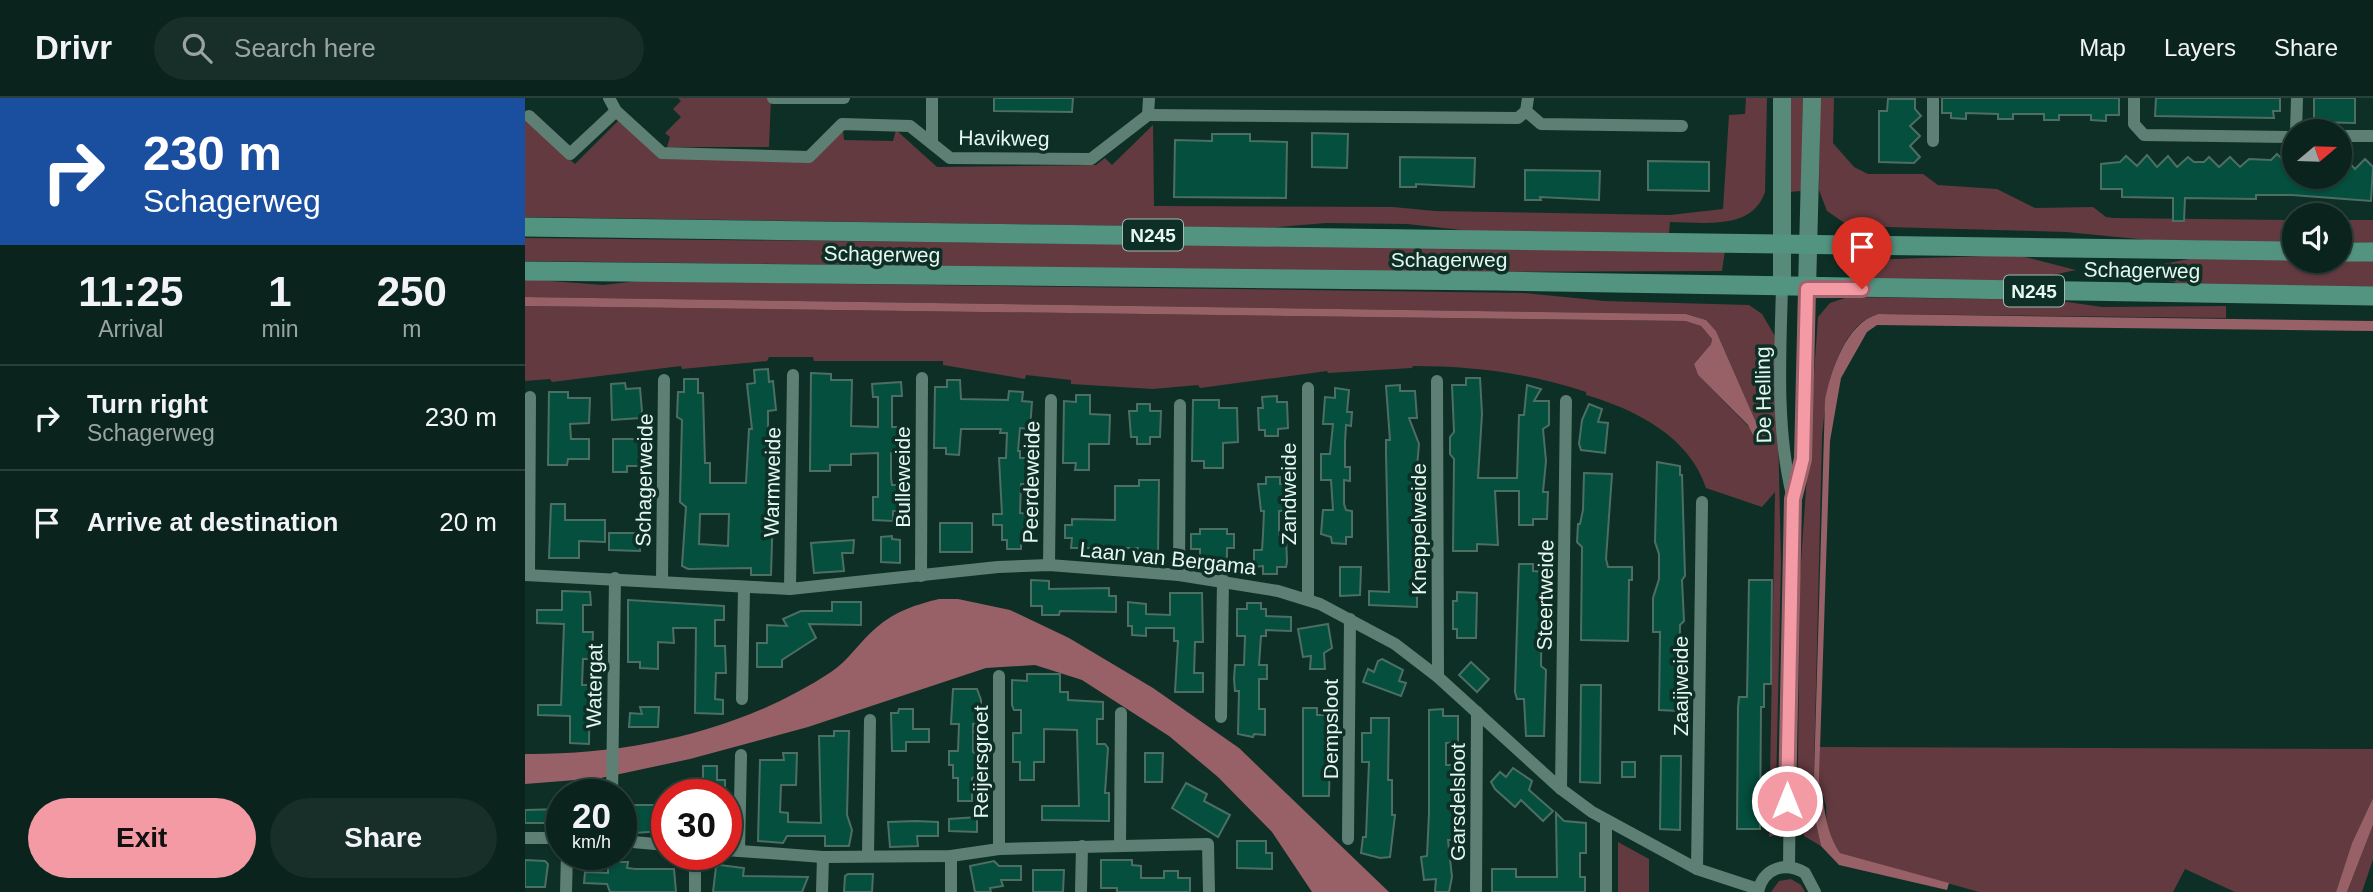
<!DOCTYPE html>
<html lang="en">
<head>
<meta charset="utf-8">
<style>
  body { margin:0; font-family:Arial,sans-serif; background:#182f29; color:#f1f3f6; height:100vh; display:flex; flex-direction:column; font-size:26px; white-space:nowrap }
  * { box-sizing:border-box; margin:0 }
  p { font-size:23px; color:#99a4a3 }
  .icon { flex:none; width:38px; height:38px; fill:none; stroke:currentColor; stroke-width:2; stroke-linecap:round; stroke-linejoin:round }
  .map { position:relative; flex:1; overflow:hidden }
  .side { display:flex; flex-direction:column; background:#0a231c; width:525px }
  .side>* { flex:none }
  .banner { background:#1a4fa0; color:#fff; overflow:hidden }
  .needle { width:46px; rotate:71deg }
  .tools { position:absolute; left:1757px; top:21px; display:grid; gap:14px }
  .tools a { display:grid; place-items:center; width:70px; height:70px; border-radius:50%; background:#0a231c; box-shadow:0 2px 5px #0004,0 0 0 2px #2a403b; font-size:35px }
  .speed { position:absolute; left:21px; top:681px; display:flex; gap:14px; font-size:35px; font-weight:700; text-align:center }
  .speed>* { display:grid; place-content:center; width:91px; height:91px; border-radius:50%; background:#0a231c; box-shadow:0 2px 5px #0004,0 0 0 2px #2a403b; line-height:1 }
  .speed small { font-size:18px; font-weight:400 }
  .speed .limit { border:10px solid #d22; background:#fff; color:#111 }
  .pin { position:absolute; display:grid; place-items:center; width:60px; height:60px; color:#fff; margin:-72px -30px; border-radius:50% 50% 50% 0; rotate:-45deg; box-shadow:0 0 7px #0007 }
  .pin .icon { rotate:45deg }
  .me { position:absolute; width:77px; margin:-38px; rotate:0deg; stroke-linejoin:round; filter:drop-shadow(0 0 5px #0008) }
  .turn { display:flex; align-items:center; gap:24px; height:147px; padding:0 28px; font-size:32px }
  .turn .icon { width:91px; height:91px; stroke-width:2.5 }
  .turn b { display:block; font-size:49px; line-height:60px }
  .eta { display:flex; justify-content:space-evenly; align-items:center; height:119px; text-align:center }
  .eta b { font-size:42px; font-weight:600; line-height:49px }
  .cta { display:flex; gap:14px; margin-top:auto; padding:14px 28px }
  .cta a { flex:1; height:80px; border-radius:42px; background:#f49aa5; color:#111; font-size:28px; font-weight:600; line-height:80px; text-align:center }
  .cta a+a { background:#182f29; color:#f1f3f6 }
  ul { padding:0; list-style:none }
  li { display:flex; align-items:center; gap:21px; height:105px; padding:0 28px; border-top:2px solid #2a403b }
  li div { flex:1 }
  li b { display:block; font-size:26px }
  li em { font-style:normal }
  header { display:flex; align-items:center; gap:42px; box-sizing:border-box; height:98px; padding:0 35px; background:#0a231c; border-bottom:2px solid #2a403b }
  header strong { font-size:33px }
  nav { display:flex; gap:38px; margin-inline-start:auto; font-size:24px }
  .search { width:490px; height:63px; background:#182f29; display:flex; align-items:center; gap:18px; box-sizing:border-box; padding:0 24px; border-radius:38px; color:#99a4a3; font-size:26px }
  main { display:flex; flex:1; min-height:0 }
  .map>svg:first-child { display:block }
</style>
</head>
<body>
<header>
<strong>Drivr</strong>
<div class="search"><svg class="icon" aria-label="search" viewBox="0 0 24 24"><circle cx="10" cy="10" r="6"/><path d="M15 15l6 6"/></svg>Search here</div>
<nav><a>Map</a><a>Layers</a><a>Share</a></nav>
</header>
<main>
<section class="side">
<div class="banner">
<div class="turn"><svg class="icon" aria-label="right" viewBox="0 0 24 24"><path d="M7 20v-9h11M14 6l5 5-5 5"/></svg><div><b>230 m</b>Schagerweg</div></div>
</div>
<div class="eta">
<div><b>11:25</b><p>Arrival</p></div>
<div><b>1</b><p>min</p></div>
<div><b>250</b><p>m</p></div>
</div>
<ul>
<li><svg class="icon" aria-label="right" viewBox="0 0 24 24"><path d="M7 20v-9h11M14 6l5 5-5 5"/></svg><div><b>Turn right</b><p>Schagerweg</p></div><em>230 m</em></li>
<li><svg class="icon" aria-label="arrive" viewBox="0 0 24 24"><path d="M6 21V4h12l-3 4 3 4H6"/></svg><div><b>Arrive at destination</b></div><em>20 m</em></li>
</ul>
<div class="cta"><a>Exit</a><a>Share</a></div>
</section>
<div class="map">
<svg width="1848" height="794" viewBox="0 0 1848 794">
  <rect width="100%" height="100%" fill="#0e2f26"/>
  <g fill="#633a3f">
    <path d="M153,0H246L244,49H142L145,39L140,35L156,19L148,11L156,3Z"/>
    <path d="M1221,0H1242L1240,94C1227,133 1178,124 1145,124L1144,135L954,134L882,126L801,125L742,130L0,119V21L50,66L93,23L134,58L288,61L318,32L319,42L368,43L371,32L412,69L571,67L580,60L587,67L628,27L629,108L868,109L910,113L1145,117L1198,111L1204,17L1220,16Z"/>
    <path d="M1264,0H1278L1277,93L1263,94Z"/>
    <path d="M1295,0H1309L1308,45L1329,69L1343,76H1398L1413,87L1472,91L1510,110L1568,109L1581,119L1588,120L1769,122V144L1623,142L1541,134L1324,128L1302,113L1294,92Z"/>
    <path d="M1815,122H1848V145L1815,144Z"/>
    <path d="M0,140L1200,152L1197,173L912,174L0,163Z"/>
    <path d="M1492,157L1551,172L1494,184H1339V162Z"/>
    <path d="M1669,160L1848,163V189L1656,186L1602,173Z"/>
    <path d="M0,181L78,187L113,183L998,195L1080,203L1224,207L1237,216L1251,240L1256,464L1250,737L1244,739L1250,394L1237,409L1181,390C1165,339 1110,311 1061,297V294C1003,275 949,268 888,268L887,270L803,275L802,273L675,290L673,287L628,291L546,286V282L501,277L500,281L418,267V263H289L288,259H244L242,263L157,271L156,268L27,284L25,281L0,283V208L1160,223L1176,228L1187,241L1186,246L1169,266L1173,277L1226,331H1234L1191,233L1181,222L1161,216L0,199Z"/>
    <path d="M1323,199L1528,202L1577,209L1701,208V220L1353,216C1309,228 1300,304 1297,341L1288,712L1296,748L1279,738L1273,668L1275,478L1293,219L1305,205Z"/>
    <path d="M1295,649L1848,651V700L1827,745L1811,794H1710L1660,771L1648,794H1454L1315,755L1302,737L1301,708L1294,683Z"/>
    <path d="M1848,727V761L1837,794H1822Z"/>
    <path d="M1093,744L1124,761V794H1093Z"/>
    <path d="M1266,781L1276,787L1280,794H1246L1254,783Z"/>
  </g>
  <g fill="#986067">
    <path d="M0,199L1161,216L1181,222L1191,233L1234,331H1238V338L1228,337L1223,327L1173,277L1169,266L1186,246L1187,241L1176,228L1160,223L0,208Z"/>
    <path d="M1353,216L1848,223V233L1352,227L1342,234L1316,280L1305,343L1294,683C1301,711 1299,731 1315,755L1424,785L1422,792L1314,767L1296,748L1288,712L1300,302C1306,273 1321,225 1353,216Z"/>
    <path d="M414,501H433L485,512L544,540L628,590L714,650L864,794H787L747,734L693,679L644,638L557,582L510,567L461,570L283,629L165,661L76,680L0,686V656C105,657 217,633 306,574C324,562 335,543 352,529C369,514 392,506 414,501Z"/>
    <path d="M1848,700V727L1822,794H1811L1827,745Z"/>
  </g>
  <g fill="#044f3e" stroke="#4d6e63" stroke-width="2" fill-rule="evenodd">
    <path d="M469,0H548L547,14L469,13Z"/>
    <path d="M1417,0H1594V17H1581V23L1566,22V17H1534V22H1519V16H1488V21H1473V16L1441,15V21L1426,20V15H1417Z"/>
    <path d="M1631,0H1755V13H1748L1749,20L1630,18Z"/>
    <path d="M1789,0H1830V25L1789,24Z"/>
    <path d="M1363,1H1390V11L1396,18L1385,28L1395,38L1385,48L1395,59L1389,65L1354,64V13H1362Z"/>
    <path d="M787,35L823,36L822,70L787,69Z"/>
    <path d="M687,36H725V43L762,44L761,100L649,99L650,42L687,43Z"/>
    <path d="M1815,55L1830,71L1840,61L1848,69L1846,103L1767,97H1731V101L1660,100L1659,123H1648V100L1597,99V91H1576V66L1595,64L1601,58L1612,68L1622,57L1632,69L1643,58L1652,69L1663,59L1669,64H1679L1684,59L1694,69L1705,59L1715,69L1724,61L1746,62L1752,56L1762,66L1769,59V79H1815Z"/>
    <path d="M875,59L950,60L949,89L891,86V89H875Z"/>
    <path d="M1123,63L1184,64V93L1123,92Z"/>
    <path d="M1000,72L1075,73L1074,102L1015,99L1016,102H1000Z"/>
    <path d="M243,271L244,284L248,283L251,312L243,313V338L250,342L246,477H226V470L163,471L157,468L161,409L155,404L157,322L152,319L153,294H159V281H173V295H178L180,365H185V385H221L224,331H227L222,286L230,285L229,272ZM175,416H204L203,448L174,446Z"/>
    <path d="M286,275L306,276V282H327L326,328L353,329V299H348L347,286L376,284L377,298H367V329H377L376,355H366V380L367,387H377L378,413H368V423L348,422V399H353V355L326,356V367H305V373H285Z"/>
    <path d="M941,280H955L957,316L953,380H992L994,317H999L1002,287L1016,291L1009,303H1024V327L1018,331L1021,363L1018,394H1023L1022,421H1008V427H994V393H970L973,447L952,446V453H928L929,361L925,356V339L929,334L927,287H941Z"/>
    <path d="M422,282H435L436,301L483,302L484,293L498,294L497,303L507,304L505,331L495,330L493,353H495V360H505V386H496L495,415L505,416V428H508V439L496,442V451H482V442H477V427H468V416H477L474,360H481L482,335H475L476,331H436L434,357L421,356V350H409L410,289H422Z"/>
    <path d="M100,285L101,291L115,290L117,314L115,320L87,322L86,286Z"/>
    <path d="M875,287V293H890L892,320H884L894,346L890,392H893L892,509L844,507V493L864,494L861,355V342H865L861,288Z"/>
    <path d="M810,290L824,292L822,314H827L826,328L821,327L820,344V369H825V383L819,382V406L821,412L827,413V439H821V446L807,445L806,439L796,436L798,412H808L806,382H796V356H805L808,326H798L800,299L810,300Z"/>
    <path d="M24,294H43V300H65L64,325L45,326L46,341H64V361H43L42,367H23Z"/>
    <path d="M551,297H565V316L585,317L584,346H564V372H550L551,365H538L539,303L551,304Z"/>
    <path d="M752,298V304H762L763,330L753,331V338H740V332H734L733,310H738L737,299Z"/>
    <path d="M668,302H694V310H712L713,344L698,345V370H679V363H667Z"/>
    <path d="M612,306H625V313H636L635,339H625V346H612V339H606L604,313H612Z"/>
    <path d="M1064,306L1077,311L1073,324L1083,325L1080,355L1056,352L1054,346L1057,322Z"/>
    <path d="M88,341H114L117,363L114,368H102V374H88Z"/>
    <path d="M1132,364L1155,368V377H1157L1160,478L1157,482L1159,523L1155,527L1154,613L1134,612L1135,534H1128V500L1134,481V456L1130,444Z"/>
    <path d="M1059,375L1087,376L1081,461L1083,469H1107V482H1104L1103,543L1056,542L1057,449L1052,444L1053,426H1055L1058,412Z"/>
    <path d="M741,379H755V386H765L764,413H754V437H761L762,464L761,469H752V476H738V468L729,469V452H737L738,437L739,413H736L733,386H741Z"/>
    <path d="M614,382H634L633,456H613V450H546L547,440H540V427H547V421L590,422V388H614Z"/>
    <path d="M26,406H40V422H80V444L54,443V460H24Z"/>
    <rect x="415" y="425" width="32" height="29"/>
    <path d="M675,431H702V436H709V450H702V460L675,461V451H666V436H675Z"/>
    <path d="M84,435H115V453L84,452Z"/>
    <path d="M367,438V441L375,442V465L356,464V439Z"/>
    <path d="M329,442L328,455H317L319,473L289,475L286,445Z"/>
    <path d="M994,466H1008V473L1019,474L1022,477V497L1017,500L1016,568L1021,572L1019,638H1001L999,601H992L990,594Z"/>
    <path d="M815,469H836L835,497L815,498Z"/>
    <path d="M506,482L524,483V491L584,490V498H591V514L535,513L534,517H517V508H506Z"/>
    <path d="M1224,482H1247L1246,586H1239V609H1236L1235,731H1212L1213,609L1214,599H1222Z"/>
    <path d="M37,493L65,494L66,507H58V534H68L67,561H58L57,587H65L64,646L45,645V618L13,617V607H36L39,526L12,525V512H37Z"/>
    <path d="M932,494L952,495L951,540H932V531H928V503H932Z"/>
    <path d="M645,495H677L678,544H670L669,575H678V594H650L653,543H649V530H621V538L607,537V528H603V504L621,506V516L645,517Z"/>
    <path d="M103,502L199,508V522H190V548H200L201,575H191L190,601L198,602V616L170,615L171,530H148L149,545L133,544V571L115,570V564H103Z"/>
    <path d="M307,504H336V527L284,526L291,540L257,562V569H232V545H242V527L262,528L258,521L276,513H307Z"/>
    <path d="M722,505H736V511H741V518L766,519V533L741,532V538H736L734,567H742V581H734V611H740V637L729,636L728,639L713,636L714,593H710L709,581L710,567H719L720,538H712V511H722Z"/>
    <path d="M803,526L807,550L799,555L800,571H785L786,558L778,559L773,531Z"/>
    <path d="M857,561L878,572L874,583L881,585L876,598L838,584L843,571L849,574L853,563Z"/>
    <path d="M946,564L964,581L952,594L934,577Z"/>
    <path d="M502,576H535V594H543V602L578,604V621H572V646H580L583,650L580,695H584V723L517,722V708H554L552,632L519,631V664H509V682H495V664H488V635H496V612H489L487,607V582L502,583Z"/>
    <path d="M1056,587H1076L1075,685L1055,684Z"/>
    <path d="M428,591H452L456,602V626H448V654L455,658L454,676L447,680V703H433V680H428V667H424V653H433L434,626H426Z"/>
    <path d="M115,609H134L133,629H104L105,615L117,616Z"/>
    <path d="M778,610H792V617H806L804,698H778Z"/>
    <path d="M374,611H388V631H404V644H381V653H367L366,615H373Z"/>
    <path d="M918,611V618H933V644L921,645V667H933L936,670L935,690L930,693L933,738L930,742H923L927,779L924,794H910L911,781L899,782L896,759L902,758L904,715V612Z"/>
    <path d="M846,620H864L863,682H867V717H870L865,759L855,760L836,755L838,739H841L844,664H837V635H846Z"/>
    <path d="M309,633H324L322,717L327,732L324,748H300V738H262L258,745L233,743L235,662H259L258,655H272L271,687H256L255,714L263,715V724L296,725L294,638H309Z"/>
    <path d="M620,655H638L637,684H620Z"/>
    <path d="M1136,658H1156L1155,732L1135,731Z"/>
    <rect x="1097" y="664" width="13" height="15"/>
    <path d="M178,668H192V682H200V696H171V682H178Z"/>
    <path d="M988,670L1007,683L1004,692L1028,713L1018,723L996,702L990,709L970,691L966,684L975,674L981,679Z"/>
    <path d="M661,685L682,696L679,703L705,717L693,739L647,710Z"/>
    <path d="M102,707H138V733L109,735V721H102Z"/>
    <path d="M37,711V725H0V712Z"/>
    <path d="M1031,715L1039,723L1061,725V755H1055V779H1060V794H967V771H991V779H1032Z"/>
    <path d="M452,719V734L424,733V721Z"/>
    <path d="M391,723L413,724V738H392L393,748L365,749L363,724Z"/>
    <path d="M712,743H741V755H747V771L712,770Z"/>
    <path d="M0,762L20,763L23,766L20,789H0Z"/>
    <path d="M576,762H607V767L616,768V780H639V773H653V780H665V794H592V790H576Z"/>
    <path d="M469,763L474,768H496V782H476L478,788L465,790L466,794H450L445,768Z"/>
    <path d="M83,764H103L102,770L110,771H149L151,794H85L82,786L59,785L60,774L83,775Z"/>
    <path d="M195,767L219,770L218,778L283,779L277,794H188L191,769Z"/>
    <path d="M508,772H539L538,794H508Z"/>
    <path d="M323,776H348L347,794H319L320,778Z"/>
  </g>
  <g fill="none" stroke-linecap="round" stroke-linejoin="round">
    <g stroke="#5e8074" stroke-width="12">
      <path d="M84,0L91,13L137,55L284,59L317,26L385,28L425,60L566,61L623,17L624,0"/>
      <path d="M248,0H319"/>
      <path d="M1609,0V26L1619,37L1769,39"/>
      <path d="M1001,13L1016,26L1157,28"/>
      <path d="M623,17L993,20L1001,13L1003,0"/>
      <path d="M4,18L45,56L91,13"/>
      <path d="M1771,33L1772,0"/>
      <path d="M1815,38H1848"/>
      <path d="M1408,43V0"/>
      <path d="M407,45V0"/>
      <path d="M1257,190C1255,259 1251,330 1267,397"/>
      <path d="M912,283L913,579"/>
      <path d="M524,467L526,302"/>
      <path d="M0,477L265,491L473,469L524,467L654,477L753,493L795,506L870,546L913,579L1036,691L1067,714L1172,771L1233,791"/>
      <path d="M4,477L5,299"/>
      <path d="M654,477L655,307"/>
      <path d="M396,478L397,280"/>
      <path d="M137,483L139,282"/>
      <path d="M265,491L268,277"/>
      <path d="M783,502V290"/>
      <path d="M474,578V751"/>
      <path d="M217,601L219,490"/>
      <path d="M696,619L698,482"/>
      <path d="M1036,691L1041,303"/>
      <path d="M87,696L90,480"/>
      <path d="M1081,722V794"/>
      <path d="M0,740H37"/>
      <path d="M823,741L825,521"/>
      <path d="M96,743L142,747"/>
      <path d="M595,747L596,615"/>
      <path d="M201,752L298,759L426,758L474,751L683,746L684,794"/>
      <path d="M214,753L216,657"/>
      <path d="M343,758L345,622"/>
      <path d="M1264,769L1268,401L1277,361L1282,191"/>
      <path d="M1172,771L1177,404"/>
      <path d="M41,794L42,756"/>
      <path d="M170,794V756"/>
      <path d="M297,794L298,759"/>
      <path d="M426,794V758"/>
      <path d="M556,794L557,748"/>
      <path d="M951,794L952,614"/>
      <path d="M1233,794C1238,770 1260,763 1280,775L1290,794"/>
    </g>
    <g stroke="#588a7a" stroke-width="18">
      <path d="M1257,190V0"/>
      <path d="M1282,191L1287,0"/>
    </g>
    <g stroke="#539481" stroke-width="19">
      <path d="M0,129L1769,153"/>
      <path d="M1815,154H1848"/>
      <path d="M0,173L973,183L1848,198"/>
    </g>
  </g>
  <g fill="none" stroke-linecap="round" stroke-linejoin="round">
    <g stroke="#9f646b" stroke-width="18">
      <path id="route" d="M1262,703L1268,401L1278,361L1282,191H1337"/>
    </g>
    <use href="#route" stroke="#f49aa5" stroke-width="12"/>
  </g>
  <g text-anchor="middle" dominant-baseline="central" stroke-width="7" stroke-linejoin="round" paint-order="stroke">
    <g fill="#0e2f26" stroke="#a4bbb3" stroke-width="2">
      <rect x="598" y="121.5" width="60" height="31" rx="5"/>
      <rect x="1479" y="177.5" width="60" height="31" rx="5"/>
    </g>
    <g font-size="19" font-weight="bold" fill="#e5f7f0">
      <text x="628" y="137">N245</text>
      <text x="1509" y="193">N245</text>
    </g>
    <g font-size="21" fill="#e5f7f0" stroke="#0e2f26">
      <text transform="translate(479 40) rotate(1)">Havikweg</text>
      <text transform="translate(357 156) rotate(1)">Schagerweg</text>
      <text x="924" y="161">Schagerweg</text>
      <text transform="translate(1617 172) rotate(1)">Schagerweg</text>
      <text transform="translate(1238 297) rotate(-91)">De Helling</text>
      <text transform="translate(377 379) rotate(-90)">Bulleweide</text>
      <text transform="translate(119 382) rotate(-89)">Schagerweide</text>
      <text transform="translate(247 384) rotate(-89)">Warmweide</text>
      <text transform="translate(506 384) rotate(-89)">Peerdeweide</text>
      <text transform="translate(763 396) rotate(-90)">Zandweide</text>
      <text transform="translate(893 431) rotate(-90)">Kneppelweide</text>
      <text transform="translate(643 460) rotate(6)">Laan van Bergama</text>
      <text transform="translate(1020 497) rotate(-89)">Steertweide</text>
      <text transform="translate(69 588) rotate(-89)">Watergat</text>
      <text transform="translate(1155 588) rotate(-90)">Zaaijweide</text>
      <text transform="translate(805 631) rotate(-90)">Dempsloot</text>
      <text transform="translate(455 664) rotate(-90)">Reijersgroet</text>
      <text transform="translate(932 704) rotate(-90)">Garsdelsloot</text>
    </g>
  </g>
</svg>
<div class="tools">
<a><svg class="needle" viewBox="-14 -14 28 28"><path d="M0-13l5 13h-10z" fill="#e53935"/><path d="M0 13l5-13h-10z" fill="#99a4a3"/></svg></a>
<a><svg class="icon" aria-label="sound" viewBox="0 0 24 24"><path d="M4 9h4l5-4v14l-5-4H4zM17 9q2 3 0 6"/></svg></a>
</div>
<div class="speed"><div>20<small>km/h</small></div><div class="limit">30</div></div>
<div class="pin" style="left:1337px;top:191px;background:#d93025"><svg class="icon" aria-label="arrive" viewBox="0 0 24 24"><path d="M6 21V4h12l-3 4 3 4H6"/></svg></div>
<svg class="me" style="left:1262px;top:703px" viewBox="-20 -20 40 40"><circle r="17" fill="#f49aa5" stroke="#fff" stroke-width="3"/><path d="M0-11L8 9 0 5-8 9z" fill="#fff"/></svg>
</div>
</main>
</body>
</html>
